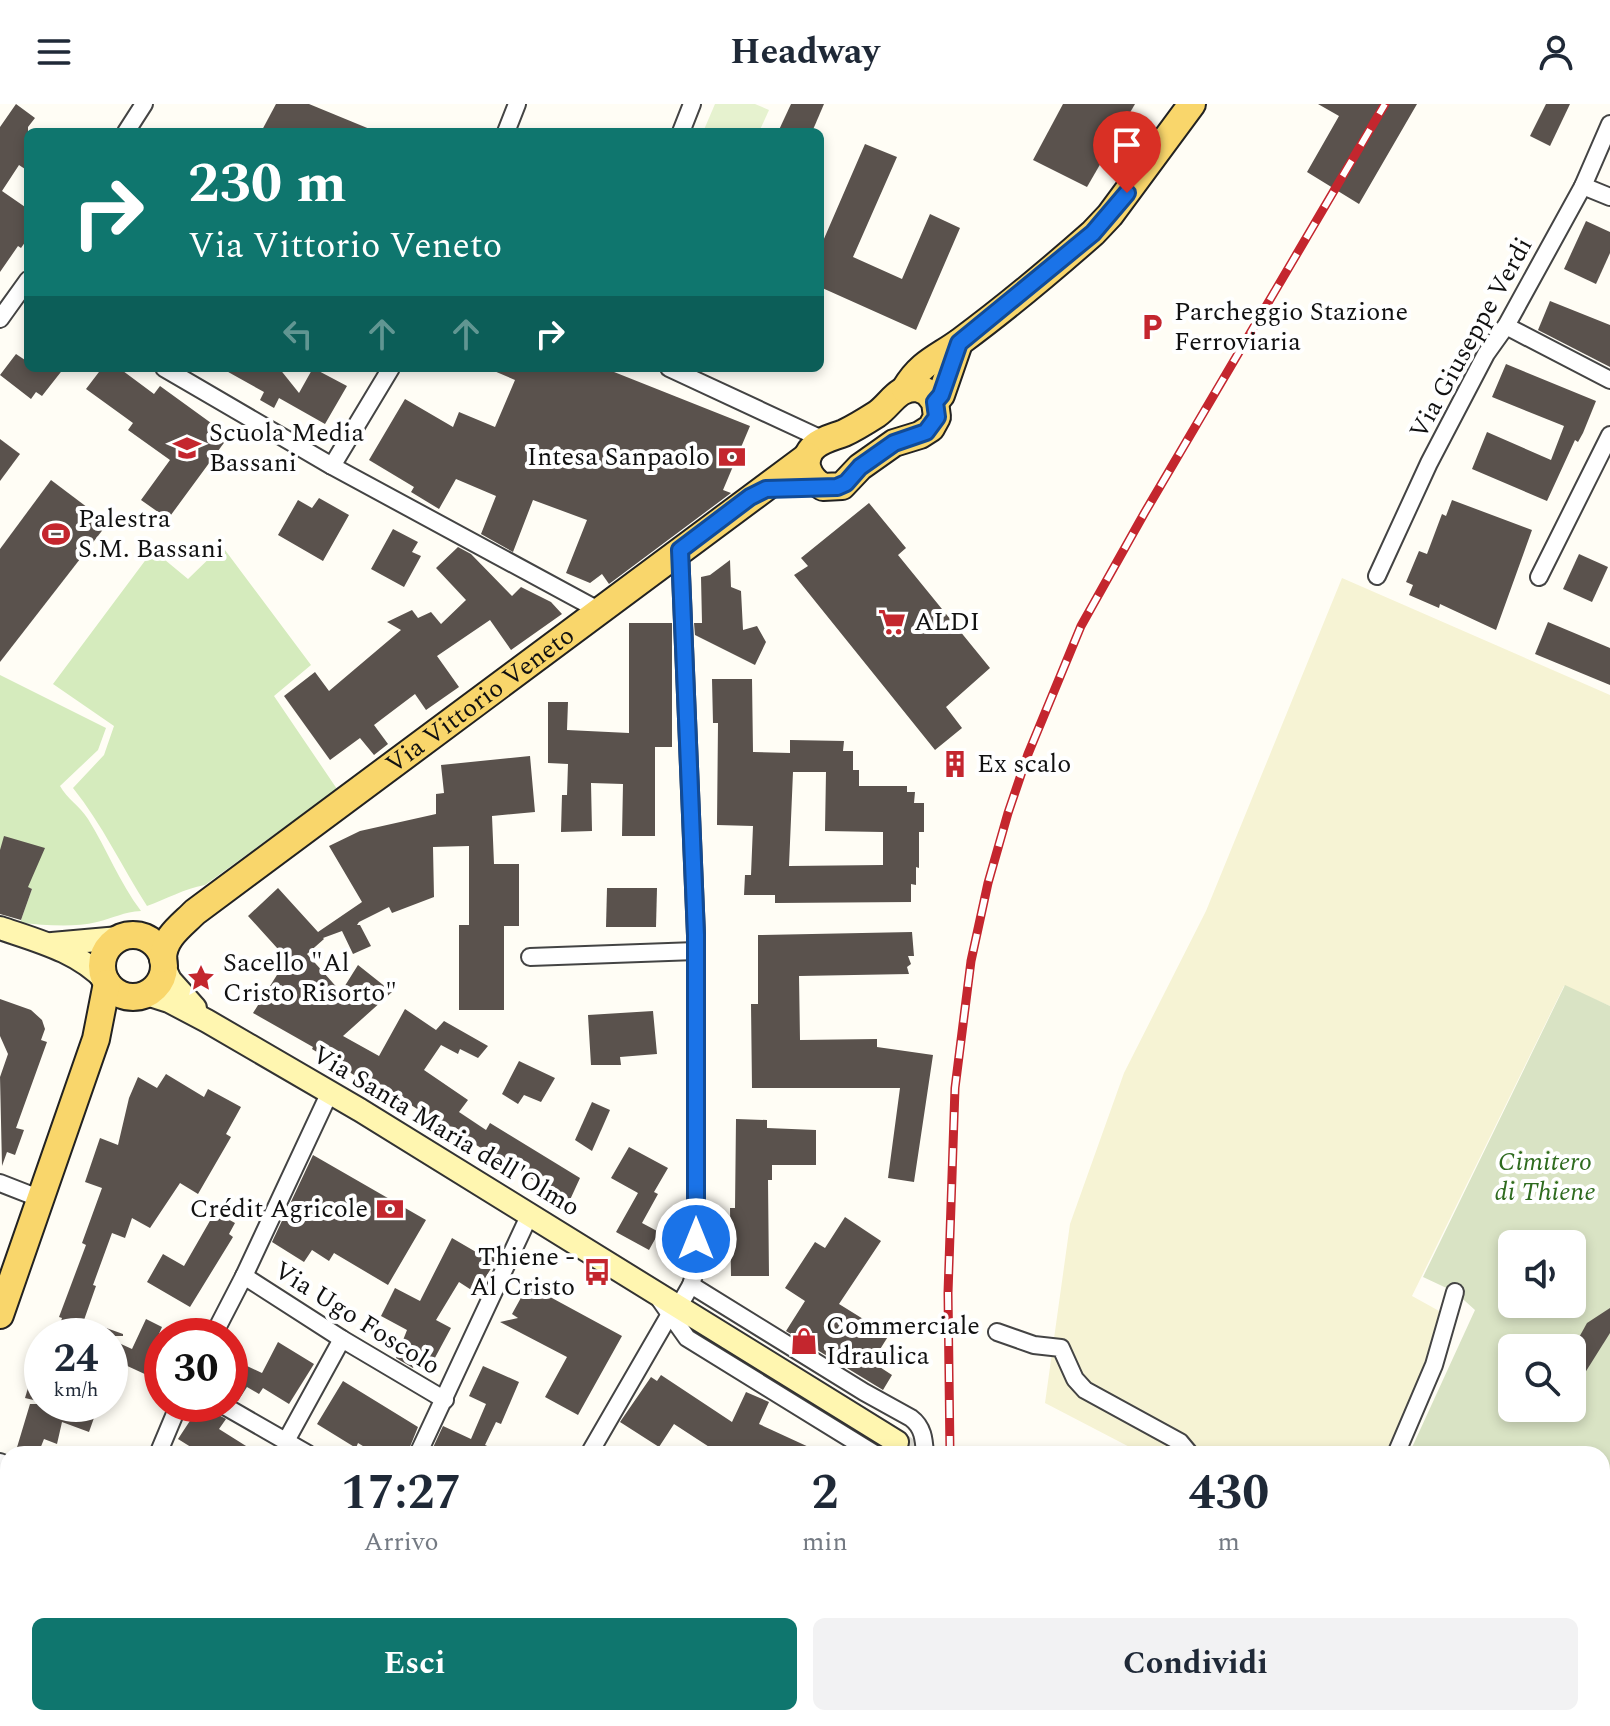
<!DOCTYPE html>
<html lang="it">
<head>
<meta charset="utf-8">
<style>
  body { margin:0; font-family:Spectral,serif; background:#f2f2f3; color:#1f2937; height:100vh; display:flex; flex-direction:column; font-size:30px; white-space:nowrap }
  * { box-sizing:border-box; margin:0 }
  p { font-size:26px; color:#747a83 }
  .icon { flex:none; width:44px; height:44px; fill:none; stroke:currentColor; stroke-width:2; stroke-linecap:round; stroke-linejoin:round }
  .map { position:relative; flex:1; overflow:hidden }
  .side { position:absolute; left:0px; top:1342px; width:1610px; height:280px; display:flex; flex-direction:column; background:#fff; border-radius:24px 24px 0 0; box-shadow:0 4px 12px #0003 }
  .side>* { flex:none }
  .banner { position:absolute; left:24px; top:24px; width:800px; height:244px; border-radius:12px; box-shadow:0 4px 12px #0003; background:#0f766e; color:#fff; overflow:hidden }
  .fabs { position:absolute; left:1498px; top:1126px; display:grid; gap:16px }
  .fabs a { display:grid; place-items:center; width:88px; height:88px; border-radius:12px; background:#fff; box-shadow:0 4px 12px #0003; font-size:40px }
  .speed { position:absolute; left:24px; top:1214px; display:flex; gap:16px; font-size:40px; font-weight:700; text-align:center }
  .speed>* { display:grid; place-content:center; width:104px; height:104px; border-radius:50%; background:#fff; box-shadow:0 4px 12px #0003; line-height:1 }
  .speed small { font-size:20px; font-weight:400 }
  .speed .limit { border:12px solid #d22; background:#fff; color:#111 }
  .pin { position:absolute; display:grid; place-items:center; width:68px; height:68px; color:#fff; margin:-82px -34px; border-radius:50% 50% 50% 0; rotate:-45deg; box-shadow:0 0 8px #0007 }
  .pin .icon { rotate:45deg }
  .me { position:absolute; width:88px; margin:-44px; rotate:0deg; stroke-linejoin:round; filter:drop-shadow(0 0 6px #0008) }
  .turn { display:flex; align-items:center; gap:28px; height:168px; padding:0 32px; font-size:36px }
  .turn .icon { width:104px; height:104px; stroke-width:2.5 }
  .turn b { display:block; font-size:56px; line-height:68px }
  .lanes { display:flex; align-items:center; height:76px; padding:0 32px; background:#0003; justify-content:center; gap:40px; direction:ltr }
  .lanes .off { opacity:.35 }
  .eta { display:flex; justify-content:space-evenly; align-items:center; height:136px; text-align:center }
  .eta b { font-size:48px; font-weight:700; line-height:56px }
  .cta { display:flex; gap:16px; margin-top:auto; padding:16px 32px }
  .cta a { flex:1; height:92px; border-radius:12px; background:#0f766e; color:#fff; font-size:32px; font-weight:700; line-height:92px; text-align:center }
  .cta a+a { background:#f2f2f3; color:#1f2937 }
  header { display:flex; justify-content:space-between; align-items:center; height:104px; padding:0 32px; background:#fff; font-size:36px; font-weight:700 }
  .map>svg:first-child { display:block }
</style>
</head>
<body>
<header><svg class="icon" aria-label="menu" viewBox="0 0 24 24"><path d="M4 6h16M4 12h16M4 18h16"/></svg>Headway<svg class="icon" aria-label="person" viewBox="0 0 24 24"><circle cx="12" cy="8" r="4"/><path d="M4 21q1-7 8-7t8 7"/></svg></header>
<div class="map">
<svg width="1610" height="1622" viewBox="0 0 1610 1622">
  <rect width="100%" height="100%" fill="#fffdf5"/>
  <path fill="#f6f3d4" d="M1342,474L1610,591V902L1564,882L1412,1192L1441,1208L1416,1284L1388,1350H1143L1045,1299L1070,1120L1124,969L1206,807Z"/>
  <g fill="#d5ebbd">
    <path d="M222,442L311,561L274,592L337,685L205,781C183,785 167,795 147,802C122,763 102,720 73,684L104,651L114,622L53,580L153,446L188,475Z"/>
    <path d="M0,571L106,624L98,646L60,682C67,695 80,702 88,715C107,745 119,778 141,807C124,808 113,814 97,818C73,824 45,821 20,819L32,785L0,774Z"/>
    <path d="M1602,1504L1610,1508V1622H1533L1537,1614H1602Z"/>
    <path d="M1421,1614H1514L1509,1622H1434Z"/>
  </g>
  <path fill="#d9e3c4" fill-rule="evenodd" d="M1565,881L1610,902V1497L1602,1493V1350H1409L1475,1206L1455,1188L1423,1173ZM1512,1140H1572V1200H1512ZM1512,1244H1572V1304H1512Z"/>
  <g fill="#e6f2cf">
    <path d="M715,0H755L769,6L759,28H703Z"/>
    <path d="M1083,1614H1279L1293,1622H1078Z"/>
  </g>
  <g fill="#5a524d" fill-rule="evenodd">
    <path d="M16,0L35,14L28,23V67L19,61L2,87L28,105V134L21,144L18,142L0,168V23Z"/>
    <path d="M276,0H309L377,28H261Z"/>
    <path d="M791,0H824L812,28H778Z"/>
    <path d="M1063,0H1135L1087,83L1033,56Z"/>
    <path d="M1318,0H1417L1359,100L1307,68L1339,12Z"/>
    <path d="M1546,0H1570L1550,42L1530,32Z"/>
    <path d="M865,40L897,53L853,153L902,175L930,110L960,124L916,226L820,183V144Z"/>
    <path d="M1586,117L1610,128V149L1596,180L1564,165Z"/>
    <path d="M1550,197L1610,221V263L1538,226Z"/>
    <path d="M16,250L28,258V264H64L42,292L36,288L31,295L0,271Z"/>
    <path d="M1506,260L1596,297L1583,329L1578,338L1575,336L1547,397L1472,365L1487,328L1551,356L1564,322L1492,293Z"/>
    <path d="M102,264H119L154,290L160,282L229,332L168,415L141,396L170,356L128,326L133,319L86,285Z"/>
    <path d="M221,264H279L299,289L313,264L347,282L325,320L279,294L274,304L260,296L264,288Z"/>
    <path d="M487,264H604L750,322L723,386L731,389L609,480L602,470L590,479L566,469L587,416L533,396L513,448L481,430L496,392L456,375L439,405L411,388L414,383L369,356L405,295L453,323L459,308L495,323L515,276Z"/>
    <path d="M0,335L20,350L0,377Z"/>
    <path d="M51,376L108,419L0,558V445Z"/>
    <path d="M319,394L349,411L323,457L278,431L298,396L312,404Z"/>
    <path d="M1452,396L1532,426L1496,526L1440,500L1439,504L1409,491L1413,481L1406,478L1419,447L1427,450L1442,410L1446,412Z"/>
    <path d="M869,399L906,444L898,451L990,564L946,603L962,624L935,646L794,471L808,462L801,454Z"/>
    <path d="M393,425L418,438L412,448L421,452L404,483L371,465Z"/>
    <path d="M458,443L471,450L512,492L521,483L551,498L562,510L511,546L490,516L437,552L459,583L426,606L415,590L374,621L388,640L374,651L360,634L330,656L284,592L315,568L329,587L401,526L387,518L412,506L418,514L431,508L441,520L466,496L436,464Z"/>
    <path d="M1579,450L1608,463L1592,498L1563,485Z"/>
    <path d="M730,456L731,483L741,487L743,526L757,522L766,538L755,561L695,531L694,519H702L701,473L710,471Z"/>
    <path d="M1548,518L1610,544V581L1535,550Z"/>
    <path d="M629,519H672V643H655V732H622L623,680L591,679L592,727L561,728L562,691H567L568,660L548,659V598H568L567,626L629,629Z"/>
    <path d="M712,575H752L753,648L790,649V636L844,637L843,647H853V666H859V682H907V688H915L914,699H924V728H919V764L916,763V781L911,780V798L775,799V791H744L745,771H751L753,722L717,721L718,619H713ZM793,668H826L825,727L883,728V761L789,762Z"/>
    <path d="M530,652L535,708L492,712L494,760H519V822H504V906H459V821H469V742L433,743L434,793L392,809L389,803L359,818L357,821H360L371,842L353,850L342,827L323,834L324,835L307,850L341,888L358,861L392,888L343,932L379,952L405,905L436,926L444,917L488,942L478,954L460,945L458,950L441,941L424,966L468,996L459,1008L486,1026L490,1019L580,1074L569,1098L455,1028L454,1031L434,1018L435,1016L382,983L380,987L312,945L313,943L253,909L287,855L248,812L278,784L318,828L362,798L329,742L360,727L436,710V690L444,689L441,661Z"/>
    <path d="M4,732L45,744L28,783L32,785L21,816L0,810V746Z"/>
    <path d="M607,784H657L656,823H606Z"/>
    <path d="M912,828L914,852H908L911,860L907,863L909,870L799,872L800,936L877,935V943L933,951L914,1078L888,1074L900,984H752L751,900H758V831Z"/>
    <path d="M0,895L31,906L42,916L45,925L41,936L47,938L16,1024L24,1026L15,1051L7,1048L2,1062L0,973L8,950L0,932Z"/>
    <path d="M653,907L657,950L620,953L621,961H591L588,911Z"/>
    <path d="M519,957L555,974L541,998L524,991L518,1000L502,990Z"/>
    <path d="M166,970L204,993L208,985L241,1003L226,1030L231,1033L198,1090L180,1079L150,1124L132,1114L125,1134L112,1129L93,1181L96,1182L84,1216L123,1230V1232H56L62,1214L59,1213L86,1141L82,1139L102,1084L85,1078L100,1034L118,1041L129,994L138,973L157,984Z"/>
    <path d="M592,998L610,1006L592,1047L575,1036Z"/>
    <path d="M736,1015L767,1016V1024L816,1026V1061H772V1076H768L769,1172H731L730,1104H735Z"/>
    <path d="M629,1043L668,1064L654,1088L658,1090L642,1119L659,1128L649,1146L616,1128L638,1089L611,1074Z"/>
    <path d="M313,1051L426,1116L388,1181L334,1149L329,1157L312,1146L304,1158L272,1138Z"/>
    <path d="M215,1108L235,1119L229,1130L233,1133L190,1203L147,1178L163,1150L184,1162Z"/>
    <path d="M845,1113L881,1137L839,1200L889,1231L872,1258L892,1271L883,1286L786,1227L805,1197L785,1184L815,1138L825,1144Z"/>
    <path d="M452,1134L476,1148L479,1142L498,1153L476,1189L459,1178L436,1216L451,1224L430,1263L416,1256L413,1264L396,1254L407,1226L381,1212L395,1184L420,1197Z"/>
    <path d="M528,1181L622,1232L578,1311L545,1293L567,1253L500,1218L518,1214L512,1210Z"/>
    <path d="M1610,1204V1229L1583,1272L1572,1267V1246L1587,1219Z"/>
    <path d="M146,1215L162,1223L151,1248L162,1253V1278L110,1254V1235L132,1245Z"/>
    <path d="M278,1238L314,1260L289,1300L263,1284L259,1290L247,1283L238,1297L230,1292V1254L262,1269Z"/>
    <path d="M38,1250L42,1251V1298L25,1294Z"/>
    <path d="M483,1262L519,1278L501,1320L496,1318L485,1341L506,1350H430L443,1322L471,1335L486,1300L469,1292Z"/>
    <path d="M661,1271L732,1318L746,1288L769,1298L759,1320L824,1350H720L674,1320L659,1343L620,1318L651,1273L657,1277Z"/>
    <path d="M343,1277L418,1323L407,1350H376L358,1339L356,1344L317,1320Z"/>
    <path d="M30,1300H70L95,1311L89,1328L62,1318L57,1340L44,1335L38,1350H15Z"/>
    <path d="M201,1300H210L215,1309L226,1315L219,1325L259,1350H202L178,1335Z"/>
  </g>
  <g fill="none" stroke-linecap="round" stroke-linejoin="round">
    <path stroke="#dbdad3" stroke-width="22" stroke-dasharray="22 11" stroke-linecap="butt" d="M897,1338L917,1350"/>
    <g stroke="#444" stroke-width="20">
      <g id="street">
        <path d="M126,28L144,0"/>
        <path d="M506,28L517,0"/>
        <path d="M681,28L692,0"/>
        <path d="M1583,82L1610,93"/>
        <path d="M0,215L28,176"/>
        <path d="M1506,222L1610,276"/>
        <path d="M164,264L332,362L600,507"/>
        <path d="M669,264L824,336"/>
        <path d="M332,362L391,264"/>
        <path d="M1377,472L1429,359L1486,250L1506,222L1583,82L1610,20"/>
        <path d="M1539,473L1610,331"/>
        <path d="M530,853L696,847"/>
        <path d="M0,1079L41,1095"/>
        <path d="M244,1172L342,1235L445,1296"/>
        <path d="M691,1181L864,1288L911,1314C923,1323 924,1335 925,1350"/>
        <path d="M660,1196L687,1234L875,1350"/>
        <path d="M679,1202L691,1181L696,1164V831L680,446"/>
        <path d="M997,1228L1034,1241L1061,1244L1075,1275L1085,1286L1180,1338L1190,1350"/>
        <path d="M213,1232L244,1172L330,988"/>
        <path d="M221,1300L308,1350"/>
        <path d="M286,1337L342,1235"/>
        <path d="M158,1350L179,1300"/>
        <path d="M418,1350L530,1110"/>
        <path d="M589,1350L670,1210"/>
        <path d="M1396,1350L1434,1261L1455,1188"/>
        <path d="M0,1358L8,1361"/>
        <path d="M1602,1497L1610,1501"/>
        <path d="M0,1600L8,1602"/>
        <path d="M44,1614L66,1622"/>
        <path d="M816,1614L850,1622"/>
        <path d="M1001,1614L1002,1622"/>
        <path d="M293,1622L296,1614"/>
        <path d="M570,1622L574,1614"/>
        <path d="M702,1622L706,1614"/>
        <path d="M878,1622L880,1614"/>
      </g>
    </g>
    <g stroke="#333" stroke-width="26">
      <g id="secondary">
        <path d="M0,824C38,837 78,847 106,877"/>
        <path d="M52,840L119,834"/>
        <path d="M164,863L170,876L195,904"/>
        <path d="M147,890L169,897L207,917L360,1006L897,1338"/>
        <path d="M1353,1614L1367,1622"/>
      </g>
    </g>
    <g stroke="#222" stroke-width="30">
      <g id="primary">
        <path d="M918,284L927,288L935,298L937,313L931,324L920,331L894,339L860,363L842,382L823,383C808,374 799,355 815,342C823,335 834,333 844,329C855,324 866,317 877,310C892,299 897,283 918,284Z"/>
        <path d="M905,285C921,258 938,254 961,237C1007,203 1051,166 1093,129L1110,111L1192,0"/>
        <path d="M935,298L941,291L959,239"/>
        <circle cx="133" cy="862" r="31"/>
        <path id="s1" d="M163,855C163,834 181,822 195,808L808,352"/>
        <path d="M0,1211L96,935L107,879"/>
      </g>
    </g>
    <use href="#street" stroke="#fff" stroke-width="16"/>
    <use href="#secondary" stroke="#fff6b0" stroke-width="22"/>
    <use href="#primary" stroke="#f9d66b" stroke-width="26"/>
    <g stroke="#c4262e" stroke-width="9">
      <g id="rail">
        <path d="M950,1350L948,1189L955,984L971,857L988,779L1008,709L1028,650L1081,522L1145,408L1385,0"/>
        <path d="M975,1614L976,1622"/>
      </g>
    </g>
    <use href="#rail" stroke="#fff" stroke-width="6" stroke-dasharray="18" stroke-linecap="butt"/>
  </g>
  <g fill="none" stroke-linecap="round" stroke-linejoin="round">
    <g stroke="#114b97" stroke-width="20">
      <path id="route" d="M696,1135V831L680,446L750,393L766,385L837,383L846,379L860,363L894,339L926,328L937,313L935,298L941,291L959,239L1093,129L1127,89"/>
    </g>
    <use href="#route" stroke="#1a73e8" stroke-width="14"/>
  </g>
  <defs>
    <g id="parking-bare" transform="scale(2.16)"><path d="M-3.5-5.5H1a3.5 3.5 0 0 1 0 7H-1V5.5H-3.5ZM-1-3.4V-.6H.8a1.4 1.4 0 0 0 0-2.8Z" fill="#c4262e" stroke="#fff" stroke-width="2.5" paint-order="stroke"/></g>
    <g id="school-bare" transform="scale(2.16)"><path d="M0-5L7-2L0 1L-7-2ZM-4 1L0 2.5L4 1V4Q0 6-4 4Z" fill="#c4262e" stroke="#fff" stroke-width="2.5" paint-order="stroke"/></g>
    <g id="bank-bare" transform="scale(2.16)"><path d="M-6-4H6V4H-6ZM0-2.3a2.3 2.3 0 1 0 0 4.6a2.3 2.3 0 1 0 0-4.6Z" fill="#c4262e" stroke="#fff" stroke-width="2.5" paint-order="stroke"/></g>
    <g id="stadium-bare" transform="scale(2.16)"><path d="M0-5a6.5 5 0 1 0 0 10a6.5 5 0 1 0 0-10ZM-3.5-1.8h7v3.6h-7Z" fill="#c4262e" stroke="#fff" stroke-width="2.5" paint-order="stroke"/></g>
    <g id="supermarket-bare" transform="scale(2.16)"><path d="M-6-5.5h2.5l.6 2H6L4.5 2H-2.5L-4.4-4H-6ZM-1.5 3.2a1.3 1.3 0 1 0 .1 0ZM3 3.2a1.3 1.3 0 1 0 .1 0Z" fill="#c4262e" stroke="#fff" stroke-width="2.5" paint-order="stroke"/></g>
    <g id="building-bare" transform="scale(2.16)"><path d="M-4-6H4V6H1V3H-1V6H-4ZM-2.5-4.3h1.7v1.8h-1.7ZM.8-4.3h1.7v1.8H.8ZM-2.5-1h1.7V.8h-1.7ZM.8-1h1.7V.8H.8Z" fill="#c4262e" stroke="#fff" stroke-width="2.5" paint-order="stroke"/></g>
    <g id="sight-bare" transform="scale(2.16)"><path d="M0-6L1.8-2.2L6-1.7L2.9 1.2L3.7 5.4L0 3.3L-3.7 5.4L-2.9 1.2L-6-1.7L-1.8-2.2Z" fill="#c4262e" stroke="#fff" stroke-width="2.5" paint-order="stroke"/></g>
    <g id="bus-bare" transform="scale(2.16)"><path d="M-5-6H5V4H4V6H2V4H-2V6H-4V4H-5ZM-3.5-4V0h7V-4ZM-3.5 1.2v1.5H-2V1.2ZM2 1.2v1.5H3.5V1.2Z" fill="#c4262e" stroke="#fff" stroke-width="2.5" paint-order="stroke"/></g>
    <g id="shop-bare" transform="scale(2.16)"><path d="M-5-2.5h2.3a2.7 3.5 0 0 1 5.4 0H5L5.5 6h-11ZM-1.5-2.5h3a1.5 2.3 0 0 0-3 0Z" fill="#c4262e" stroke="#fff" stroke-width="2.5" paint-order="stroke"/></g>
  </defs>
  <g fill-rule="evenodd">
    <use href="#parking-bare" x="1152" y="223"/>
    <use href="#school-bare" x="187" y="344"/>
    <use href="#bank-bare" x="732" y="353"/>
    <use href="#stadium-bare" x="56" y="430"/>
    <use href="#supermarket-bare" x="892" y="518"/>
    <use href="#building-bare" x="955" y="660"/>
    <use href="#sight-bare" x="201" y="874"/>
    <use href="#bank-bare" x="390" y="1105"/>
    <use href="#bus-bare" x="597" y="1168"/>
    <use href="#shop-bare" x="804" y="1237"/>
  </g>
  <g text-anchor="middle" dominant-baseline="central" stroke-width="8" stroke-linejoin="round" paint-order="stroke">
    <g font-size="26" fill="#111" stroke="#fff" text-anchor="start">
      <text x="1174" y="208">Parcheggio Stazione<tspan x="1174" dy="30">Ferroviaria</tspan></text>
      <text x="209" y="329">Scuola Media<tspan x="209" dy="30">Bassani</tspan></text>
      <text x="710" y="353" text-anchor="end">Intesa Sanpaolo</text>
      <text x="78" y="415">Palestra<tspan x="78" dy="30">S.M. Bassani</tspan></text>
      <text x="914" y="518">ALDI</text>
      <text x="977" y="660">Ex scalo</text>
      <text x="223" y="859">Sacello "Al<tspan x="223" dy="30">Cristo Risorto"</tspan></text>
      <text x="368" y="1105" text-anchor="end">Crédit Agricole</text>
      <text x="575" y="1153" text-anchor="end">Thiene -<tspan x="575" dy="30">Al Cristo</tspan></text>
      <text x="826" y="1222">Commerciale<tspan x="826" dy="30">Idraulica</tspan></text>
    </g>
    <g font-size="26" fill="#111" stroke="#fff">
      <text transform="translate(1471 234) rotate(-61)">Via Giuseppe Verdi</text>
      <text stroke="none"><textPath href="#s1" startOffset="414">Via Vittorio Veneto</textPath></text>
      <text transform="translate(446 1027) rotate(31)">Via Santa Maria dell'Olmo</text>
      <text transform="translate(357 1214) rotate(32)">Via Ugo Foscolo</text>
    </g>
    <g font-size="26" font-style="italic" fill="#2f6b1f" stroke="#fff">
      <text x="1545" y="1058">Cimitero<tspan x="1545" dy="30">di Thiene</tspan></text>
    </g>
  </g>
</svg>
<div class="fabs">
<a><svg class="icon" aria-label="sound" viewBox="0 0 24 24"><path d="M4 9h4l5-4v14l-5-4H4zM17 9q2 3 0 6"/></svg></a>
<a><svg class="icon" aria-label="search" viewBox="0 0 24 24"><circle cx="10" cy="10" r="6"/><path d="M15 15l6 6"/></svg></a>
</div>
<div class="speed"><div>24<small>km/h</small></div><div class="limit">30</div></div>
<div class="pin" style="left:1127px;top:89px;background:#d93025"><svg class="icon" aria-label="arrive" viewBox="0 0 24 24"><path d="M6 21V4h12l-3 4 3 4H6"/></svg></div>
<svg class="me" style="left:696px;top:1135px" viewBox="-20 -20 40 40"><circle r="17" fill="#1a73e8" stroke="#fff" stroke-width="3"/><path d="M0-11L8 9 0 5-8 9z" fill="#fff"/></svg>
<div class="banner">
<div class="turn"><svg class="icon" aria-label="right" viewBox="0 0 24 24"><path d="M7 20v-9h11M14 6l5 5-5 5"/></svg><div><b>230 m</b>Via Vittorio Veneto</div></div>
<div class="lanes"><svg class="icon off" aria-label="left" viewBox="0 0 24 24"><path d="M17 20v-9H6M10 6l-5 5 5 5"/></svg><svg class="icon off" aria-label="ahead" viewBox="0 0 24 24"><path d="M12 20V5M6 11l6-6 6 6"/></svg><svg class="icon off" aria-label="ahead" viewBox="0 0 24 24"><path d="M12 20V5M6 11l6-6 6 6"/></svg><svg class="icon" aria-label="right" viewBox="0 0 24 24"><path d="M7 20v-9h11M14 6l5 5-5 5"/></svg></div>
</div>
<section class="side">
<div class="eta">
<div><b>17:27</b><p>Arrivo</p></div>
<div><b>2</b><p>min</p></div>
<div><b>430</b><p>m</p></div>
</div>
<div class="cta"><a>Esci</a><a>Condividi</a></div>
</section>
</div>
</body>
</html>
